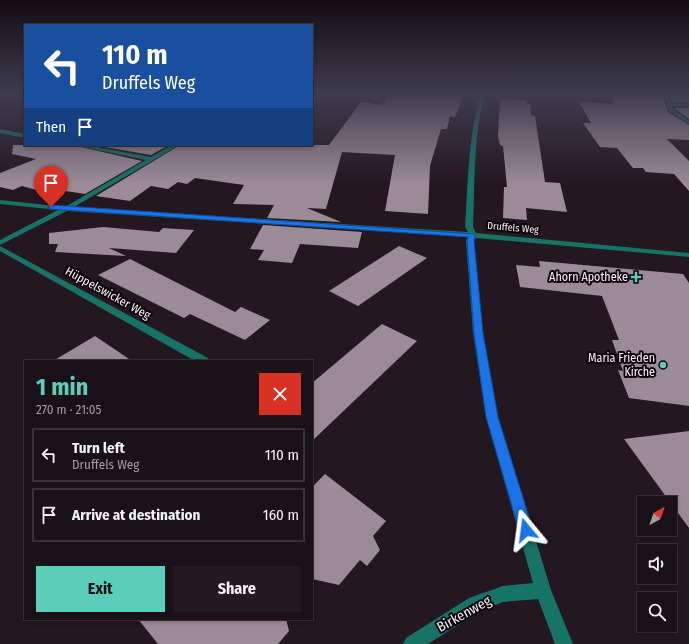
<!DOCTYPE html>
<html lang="en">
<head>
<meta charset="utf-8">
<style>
  body { margin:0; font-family:"Fira Sans Condensed",sans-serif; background:#231a21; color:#f1f3f6; height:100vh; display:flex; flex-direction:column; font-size:15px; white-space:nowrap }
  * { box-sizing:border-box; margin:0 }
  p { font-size:13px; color:#9f9da2 }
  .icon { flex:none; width:22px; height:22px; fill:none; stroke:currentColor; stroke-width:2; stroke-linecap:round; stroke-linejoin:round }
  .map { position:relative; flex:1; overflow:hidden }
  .side { position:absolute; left:24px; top:360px; width:289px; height:260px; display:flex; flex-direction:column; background:#1a1118; border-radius:0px; box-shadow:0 2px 6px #0003,0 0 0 1px #383137 }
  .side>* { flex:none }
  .banner { position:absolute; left:24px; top:24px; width:289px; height:122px; border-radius:0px; box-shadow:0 2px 6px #0003,0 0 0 1px #383137; background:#1a4fa0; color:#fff; overflow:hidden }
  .needle { width:26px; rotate:40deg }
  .fabs { position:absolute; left:637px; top:496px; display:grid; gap:8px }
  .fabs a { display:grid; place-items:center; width:40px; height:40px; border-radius:0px; background:#1a1118; box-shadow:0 2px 6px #0003,0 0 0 1px #383137; font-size:20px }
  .pin { position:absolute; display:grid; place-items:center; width:34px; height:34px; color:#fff; margin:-41px -17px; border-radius:50% 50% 50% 0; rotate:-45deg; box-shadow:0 0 4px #0007 }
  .pin .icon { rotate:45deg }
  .me { position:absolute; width:44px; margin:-22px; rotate:344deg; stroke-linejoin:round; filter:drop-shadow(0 0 3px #0008) }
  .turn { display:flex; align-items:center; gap:14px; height:84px; padding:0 12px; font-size:18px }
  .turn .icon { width:52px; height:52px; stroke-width:2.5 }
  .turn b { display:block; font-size:28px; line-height:34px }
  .then { display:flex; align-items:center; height:38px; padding:0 12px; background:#0003; gap:8px; font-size:15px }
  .round { display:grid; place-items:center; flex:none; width:42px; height:42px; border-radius:0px; background:#231a21 }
  .headline { display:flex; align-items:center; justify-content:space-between; height:68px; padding:0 12px }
  h1 { font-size:24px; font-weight:700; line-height:30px; color:#5bcebb }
  .cta { display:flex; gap:8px; margin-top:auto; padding:8px 12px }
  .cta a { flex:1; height:46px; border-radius:0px; background:#5bcebb; color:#111; font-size:16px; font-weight:700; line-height:46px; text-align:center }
  .cta a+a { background:#231a21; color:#f1f3f6 }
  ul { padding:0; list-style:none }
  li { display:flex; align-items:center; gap:12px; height:54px; margin:0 8px 6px; padding:0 4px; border:2px solid #383137; border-radius:0px }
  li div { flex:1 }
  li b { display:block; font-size:15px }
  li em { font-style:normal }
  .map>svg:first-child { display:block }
</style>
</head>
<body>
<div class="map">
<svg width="689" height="644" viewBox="0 0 689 644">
  <rect width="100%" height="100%" fill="#231720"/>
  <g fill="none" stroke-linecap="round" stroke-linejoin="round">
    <g fill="#000d0a" fill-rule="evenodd">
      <path d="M511,94H523L623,103L621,104Z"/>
      <path d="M657,105L689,108V110L656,107Z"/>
    </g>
  </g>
  <g fill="#9b8b96">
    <path d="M400,94H464L455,117L450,116L447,129H441L430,166L428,214L385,211L395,155L342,152L326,209L307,208L341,222L267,218L274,205L233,204L244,185L195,178L187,184L178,182L168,189L151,186L130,201L96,196L180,145H329L361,102L382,105L387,96L398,97Z"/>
    <path d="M613,94H662L668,112L689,125V140L667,139L689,161V191L674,174L646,172L643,168H633L617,148L600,147L583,123H591L579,102L613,104Z"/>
    <path d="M669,94H689V102H672Z"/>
    <path d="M500,99L526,100L527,104H530L531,115L535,116L545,182L560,183L567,212L526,208L527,220L503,218L504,187H507L503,146L500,145L498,136Z"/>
    <path d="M674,108H689V119Z"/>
    <path d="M13,145H72L142,161L85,194L59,190L52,194L22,186L13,190L0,187V173L36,159L12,154Z"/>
    <path d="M93,145H169L151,155Z"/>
    <path d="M263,225L362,232L358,248L300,244L292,263L258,260L264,250L250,249Z"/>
    <path d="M103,227L159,232L163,228L194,230L176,253L109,248L126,256L55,252L58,244H49V233Z"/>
    <path d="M399,246L427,258L358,306L329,291Z"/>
    <path d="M130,259L235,312L241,307L270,320L245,340L190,314L184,318L98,275Z"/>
    <path d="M539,261L683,274L689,283V406L629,398L618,370L623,371L612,340H619L602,296L520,287L516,265L540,267Z"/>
    <path d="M382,324L417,341L312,441V383Z"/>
    <path d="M95,336L132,361H53Z"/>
    <path d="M689,431V528L624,439Z"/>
    <path d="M325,474L386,521L373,536L380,550L367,566L360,560L339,585L312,579V487Z"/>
    <path d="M138,619H286L289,631L278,644H158Z"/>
  </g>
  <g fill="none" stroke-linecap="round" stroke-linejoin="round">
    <g fill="#177366" fill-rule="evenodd">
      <path d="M481,94H485C473,137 475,183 473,227L476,233L689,253V257L476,238L474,241L483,333L498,417L551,590L573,644H555L538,599L503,602L480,611L428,644H403L406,638L469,598L503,586L533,583L486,417L473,333L466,241L468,237L67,211L0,245V240L58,210L0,204V200L65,207L146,160L73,145H85L151,157L172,145H179L74,207L468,232L465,227C468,183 468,136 481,94Z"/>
      <path d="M663,94H667L671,103L689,104V106H672L673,109L689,121V124L669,111Z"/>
      <path d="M0,129L25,134V138L0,133Z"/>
      <path d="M0,246L208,358L209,361H195L0,251Z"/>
    </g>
  </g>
  <linearGradient id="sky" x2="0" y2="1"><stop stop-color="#130d12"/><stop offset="0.51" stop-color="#3f3c4e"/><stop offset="1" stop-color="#3f3c4e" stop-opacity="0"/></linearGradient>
  <rect width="689" height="184" fill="url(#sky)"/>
  <path fill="#1a73e8" stroke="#114b97" d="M51,205L475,234L474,241L483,333L498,417L533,530L531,534L526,536L521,534L519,530L486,417L474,333L467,241L468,237L49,209V206Z"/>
  <g fill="#5bcebb" stroke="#090508" stroke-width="1.5">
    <path d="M634 271h4v4h4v4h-4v4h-4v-4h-4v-4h4z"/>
    <circle cx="663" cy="365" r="4"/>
  </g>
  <g text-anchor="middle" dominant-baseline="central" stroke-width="4" stroke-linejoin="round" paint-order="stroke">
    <g font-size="10" fill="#faf1f7" stroke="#090508">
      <text transform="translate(513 228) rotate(5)">Druffels Weg</text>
    </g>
    <g font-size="12" fill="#faf1f7" stroke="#090508" text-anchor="end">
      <text x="628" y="277">Ahorn Apotheke</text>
      <text x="655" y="358">Maria Frieden<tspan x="655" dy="14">Kirche</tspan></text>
    </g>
    <g font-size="12" fill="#faf1f7" stroke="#090508">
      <text transform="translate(108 293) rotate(29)">Hüppelswicker Weg</text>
    </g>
    <g font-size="14" fill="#faf1f7" stroke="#090508">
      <text transform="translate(464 614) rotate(-29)">Birkenweg</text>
    </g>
  </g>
</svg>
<div class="fabs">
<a><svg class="needle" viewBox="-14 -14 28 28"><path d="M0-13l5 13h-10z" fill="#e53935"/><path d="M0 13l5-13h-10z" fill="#9f9da2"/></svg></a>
<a><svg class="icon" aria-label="sound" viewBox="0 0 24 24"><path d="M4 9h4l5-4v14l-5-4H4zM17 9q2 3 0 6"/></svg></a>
<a><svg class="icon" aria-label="search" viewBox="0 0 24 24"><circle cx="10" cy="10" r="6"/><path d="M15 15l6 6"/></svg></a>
</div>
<div class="pin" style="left:51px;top:207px;background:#d93025"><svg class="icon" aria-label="arrive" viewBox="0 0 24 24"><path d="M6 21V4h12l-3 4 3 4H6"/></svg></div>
<svg class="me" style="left:526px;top:530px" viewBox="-20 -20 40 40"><path d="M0-17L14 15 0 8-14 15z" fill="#1a73e8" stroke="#fff" stroke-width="4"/></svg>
<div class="banner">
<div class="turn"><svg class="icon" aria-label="left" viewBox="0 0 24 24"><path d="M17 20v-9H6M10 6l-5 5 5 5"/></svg><div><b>110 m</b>Druffels Weg</div></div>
<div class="then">Then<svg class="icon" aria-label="arrive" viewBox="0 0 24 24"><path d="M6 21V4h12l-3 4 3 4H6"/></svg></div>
</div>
<section class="side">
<div class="headline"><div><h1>1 min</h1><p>270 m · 21:05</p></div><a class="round" style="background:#d93025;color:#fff"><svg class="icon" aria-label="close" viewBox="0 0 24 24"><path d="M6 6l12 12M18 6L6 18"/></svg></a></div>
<ul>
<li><svg class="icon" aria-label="left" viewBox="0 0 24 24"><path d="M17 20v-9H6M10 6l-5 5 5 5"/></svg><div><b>Turn left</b><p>Druffels Weg</p></div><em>110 m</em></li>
<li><svg class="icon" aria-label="arrive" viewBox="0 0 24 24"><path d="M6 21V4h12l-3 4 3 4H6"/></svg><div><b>Arrive at destination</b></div><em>160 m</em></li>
</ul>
<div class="cta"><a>Exit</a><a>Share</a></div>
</section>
</div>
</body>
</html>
